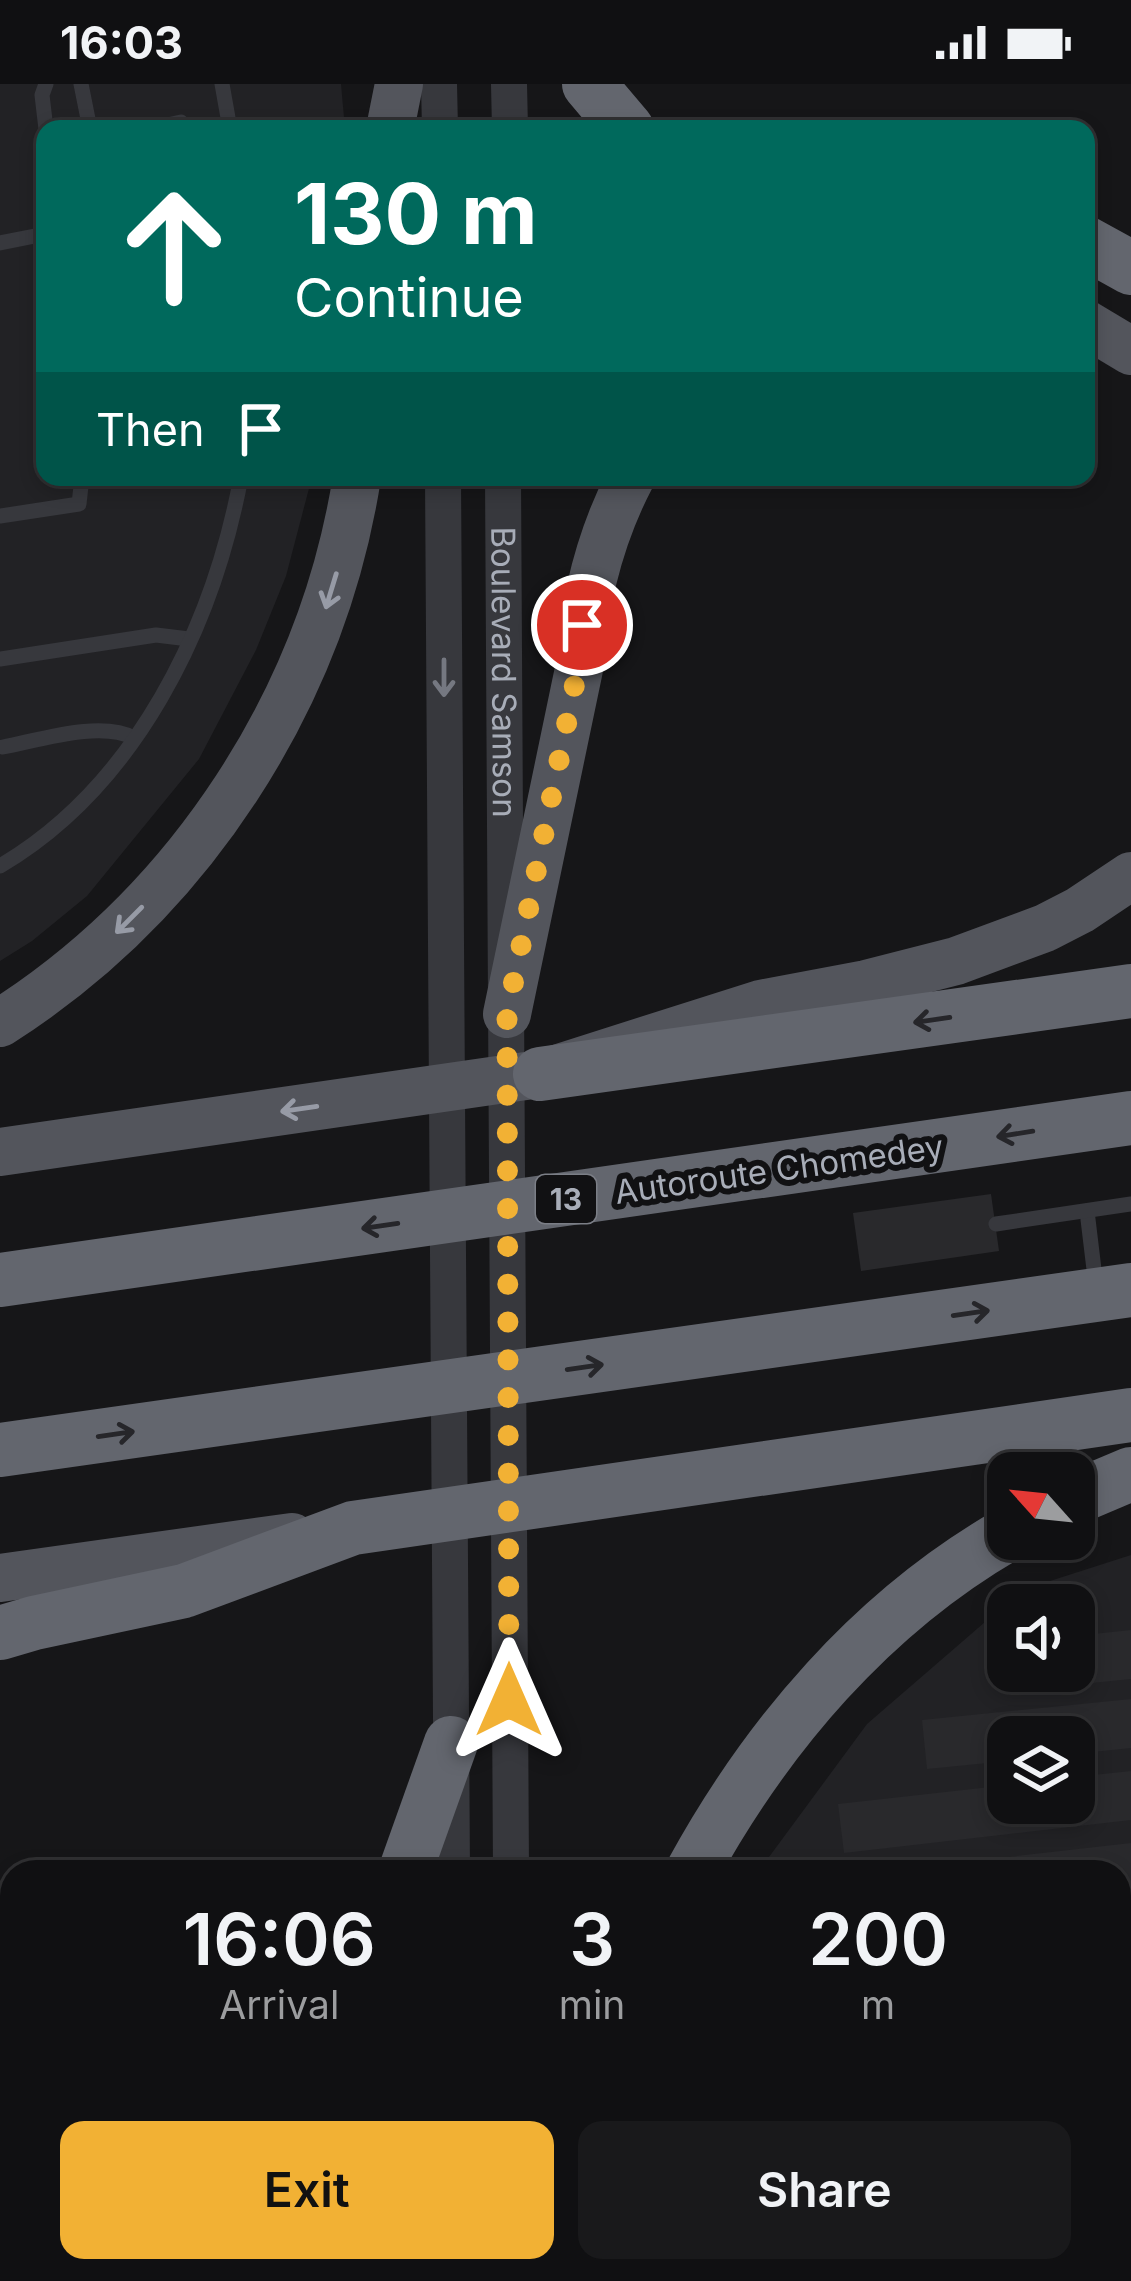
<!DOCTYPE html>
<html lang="en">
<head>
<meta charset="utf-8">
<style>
  body { margin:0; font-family:Inter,sans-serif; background:#19191b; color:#f1f3f6; height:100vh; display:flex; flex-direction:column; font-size:45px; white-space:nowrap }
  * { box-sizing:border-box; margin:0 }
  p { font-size:39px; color:#9c9d9f }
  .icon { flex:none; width:66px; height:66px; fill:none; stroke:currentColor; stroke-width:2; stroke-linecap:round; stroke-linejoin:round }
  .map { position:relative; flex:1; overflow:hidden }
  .details { position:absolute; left:0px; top:1776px; width:1131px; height:423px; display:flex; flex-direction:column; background:#101012; border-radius:36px 36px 0 0; box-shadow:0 6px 18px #0003,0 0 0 3px #303032 }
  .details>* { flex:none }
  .top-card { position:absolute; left:36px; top:36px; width:1059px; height:366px; border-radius:24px; box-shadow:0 6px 18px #0003,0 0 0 3px #303032; background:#00695c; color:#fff; overflow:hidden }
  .needle { width:78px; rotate:297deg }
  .tools { position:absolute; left:987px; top:1368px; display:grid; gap:24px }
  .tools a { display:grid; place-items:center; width:108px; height:108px; border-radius:24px; background:#101012; box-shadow:0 6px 18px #0003,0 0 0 3px #303032; font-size:60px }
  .pin { position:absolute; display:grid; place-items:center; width:102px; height:102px; color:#fff; margin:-51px; border:6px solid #fff; border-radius:50%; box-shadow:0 3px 12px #0007 }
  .me { position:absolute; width:132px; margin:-66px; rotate:0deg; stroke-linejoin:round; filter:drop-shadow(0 0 9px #0008) }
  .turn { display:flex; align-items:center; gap:42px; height:252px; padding:0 60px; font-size:54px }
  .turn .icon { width:156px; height:156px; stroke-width:2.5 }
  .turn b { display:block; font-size:84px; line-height:102px }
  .then { display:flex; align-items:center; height:114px; padding:0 60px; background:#0003; gap:24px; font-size:45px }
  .eta { display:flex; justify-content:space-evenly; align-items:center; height:204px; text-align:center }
  .eta b { font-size:72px; font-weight:600; line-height:84px }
  .cta { display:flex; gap:24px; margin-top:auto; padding:24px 60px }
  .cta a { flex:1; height:138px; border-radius:24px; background:#f2b134; color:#111; font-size:48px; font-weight:600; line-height:138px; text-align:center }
  .cta a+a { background:#19191b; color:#f1f3f6 }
  .status { display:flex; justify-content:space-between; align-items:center; height:84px; padding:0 60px; background:#101012; direction:ltr }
  .status svg { height:33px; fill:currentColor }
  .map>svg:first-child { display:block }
</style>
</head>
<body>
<div class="status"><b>16:03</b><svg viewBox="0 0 49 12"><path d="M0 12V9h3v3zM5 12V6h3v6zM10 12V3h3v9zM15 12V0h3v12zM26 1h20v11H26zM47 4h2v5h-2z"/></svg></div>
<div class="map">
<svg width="1131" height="2197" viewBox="0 0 1131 2197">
  <rect width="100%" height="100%" fill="#161618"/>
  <g fill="#222225" fill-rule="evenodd">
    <path d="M0,0H341L345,45H45V393H312L286,492L256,566L199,675L87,812L32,857L0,877Z"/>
    <path d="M1131,1471V2197H633L634,2187H1119V1788H758L867,1640L1022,1506ZM1008,1521H1074V1587H1008ZM1008,1653H1074V1719H1008Z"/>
  </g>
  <g fill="#29292c">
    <path d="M991,1110L999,1167L861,1187L853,1129Z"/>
    <path d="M1131,1546V1595L1022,1606L1019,1587H1074V1552Z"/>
    <path d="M1131,1615V1664L1074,1670V1653H1008V1677L927,1685L922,1636Z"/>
    <path d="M1131,1687V1736L844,1769L838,1720L1008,1701V1719H1074V1693Z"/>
    <path d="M1131,1759V1808L1119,1810V1788H903V1785Z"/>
    <path d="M1131,1833V1882L1119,1883V1834Z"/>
  </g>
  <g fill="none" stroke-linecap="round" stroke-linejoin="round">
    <g stroke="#37383d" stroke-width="15">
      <path d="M46,0L42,11L46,45"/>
      <path d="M81,0L90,45"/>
      <path d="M222,0L230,45"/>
      <path d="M149,45L181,38"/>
      <path d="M0,159L45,150"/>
      <path d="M0,432L79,420L82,393"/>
      <path d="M0,575L156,551L189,555"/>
      <path d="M3,663C40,656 101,636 134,654"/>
      <path d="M0,782C136,702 213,543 241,393"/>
      <path d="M1087,1127L1096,1202"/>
      <path d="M996,1140L1131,1120"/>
    </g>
    <g stroke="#37383d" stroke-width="36">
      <path d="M439,0L440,45"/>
      <path d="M509,0L510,45"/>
      <path d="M443,393L452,1788"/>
      <path id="s1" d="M503,393L511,1788"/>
      <path d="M514,2197V2187"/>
    </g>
    <g stroke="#53555c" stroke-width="48">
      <path d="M390,45L399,0"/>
      <path d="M1086,240L1131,267"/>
      <path d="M507,930L579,585C584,517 599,454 631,393"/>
      <path d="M0,939C190,818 322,615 357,393"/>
      <path d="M0,1068L540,990L760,920L866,900L956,877L1045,844L1080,826L1131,792"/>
      <path d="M0,1494L292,1453"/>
      <path d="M459,2197L487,2187"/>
    </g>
    <g stroke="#63666e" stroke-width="54">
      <path d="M589,0L627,45"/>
      <path d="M1086,159L1131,184"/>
      <path d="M540,990L1131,907"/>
      <path d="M0,1196L1131,1034"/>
      <path d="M0,1366L1131,1206"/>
      <path d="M1074,1414L1131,1390"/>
      <path d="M0,1549L34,1539L184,1507L353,1444L1131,1331"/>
      <path d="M405,1788L451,1659"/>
      <path d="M692,1788C767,1651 872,1528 1008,1450"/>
      <path d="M170,2197L191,2187"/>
      <path d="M592,2197L593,2187"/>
    </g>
  </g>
  <defs><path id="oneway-shaft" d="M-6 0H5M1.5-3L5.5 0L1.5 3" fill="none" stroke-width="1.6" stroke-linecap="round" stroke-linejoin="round" transform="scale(3)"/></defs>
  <g stroke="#979ba6">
    <use href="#oneway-shaft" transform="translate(331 507) rotate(107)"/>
    <use href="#oneway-shaft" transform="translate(129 836) rotate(135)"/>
    <use href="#oneway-shaft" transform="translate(299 1025) rotate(172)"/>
  </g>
  <use stroke="#757881" href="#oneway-shaft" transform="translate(444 594) rotate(90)"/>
  <g stroke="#26262a">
    <use href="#oneway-shaft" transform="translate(932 936) rotate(172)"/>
    <use href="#oneway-shaft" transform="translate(1015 1050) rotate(171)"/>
    <use href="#oneway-shaft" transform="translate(380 1142) rotate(172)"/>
    <use href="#oneway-shaft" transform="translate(971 1229) rotate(-8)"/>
    <use href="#oneway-shaft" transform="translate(585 1283) rotate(-8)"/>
    <use href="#oneway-shaft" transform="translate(116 1350) rotate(-8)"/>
  </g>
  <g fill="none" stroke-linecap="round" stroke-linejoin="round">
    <path stroke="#f2b134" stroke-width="21" stroke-dasharray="0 37.8" d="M509,1616L507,930L578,584L582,541"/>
  </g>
  <g text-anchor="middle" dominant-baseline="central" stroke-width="12" stroke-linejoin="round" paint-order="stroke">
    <rect fill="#111113" stroke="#7b7e86" stroke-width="3" x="536" y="1091" width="60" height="48" rx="9"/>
    <g font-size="30" font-weight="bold" fill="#a8adb8">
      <text x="566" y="1115">13</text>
    </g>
    <g font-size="33" fill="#a8adb8" stroke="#111113">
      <text stroke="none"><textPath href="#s1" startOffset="195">Boulevard Samson</textPath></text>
      <text transform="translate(779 1085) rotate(-8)">Autoroute Chomedey</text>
    </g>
  </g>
</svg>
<div class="tools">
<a><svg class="needle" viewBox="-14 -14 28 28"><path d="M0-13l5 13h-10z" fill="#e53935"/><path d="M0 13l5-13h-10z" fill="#9c9d9f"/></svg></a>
<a><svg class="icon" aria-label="sound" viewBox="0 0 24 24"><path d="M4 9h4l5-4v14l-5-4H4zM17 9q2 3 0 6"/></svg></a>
<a><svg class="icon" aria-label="layers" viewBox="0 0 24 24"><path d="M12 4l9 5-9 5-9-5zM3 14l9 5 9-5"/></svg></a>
</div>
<div class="pin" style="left:582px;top:541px;background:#d93025"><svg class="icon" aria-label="arrive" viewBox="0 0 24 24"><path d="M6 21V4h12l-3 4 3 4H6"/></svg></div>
<svg class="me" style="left:509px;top:1616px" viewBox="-20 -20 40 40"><path d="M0-17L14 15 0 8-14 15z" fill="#f2b134" stroke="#fff" stroke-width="4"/></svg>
<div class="top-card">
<div class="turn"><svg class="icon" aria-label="ahead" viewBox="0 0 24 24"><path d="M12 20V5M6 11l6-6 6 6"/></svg><div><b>130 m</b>Continue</div></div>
<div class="then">Then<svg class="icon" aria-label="arrive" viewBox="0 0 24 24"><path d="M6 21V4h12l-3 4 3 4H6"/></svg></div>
</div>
<section class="details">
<div class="eta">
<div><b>16:06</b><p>Arrival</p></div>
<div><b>3</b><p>min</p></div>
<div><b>200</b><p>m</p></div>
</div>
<div class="cta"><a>Exit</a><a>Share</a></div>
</section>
</div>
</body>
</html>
